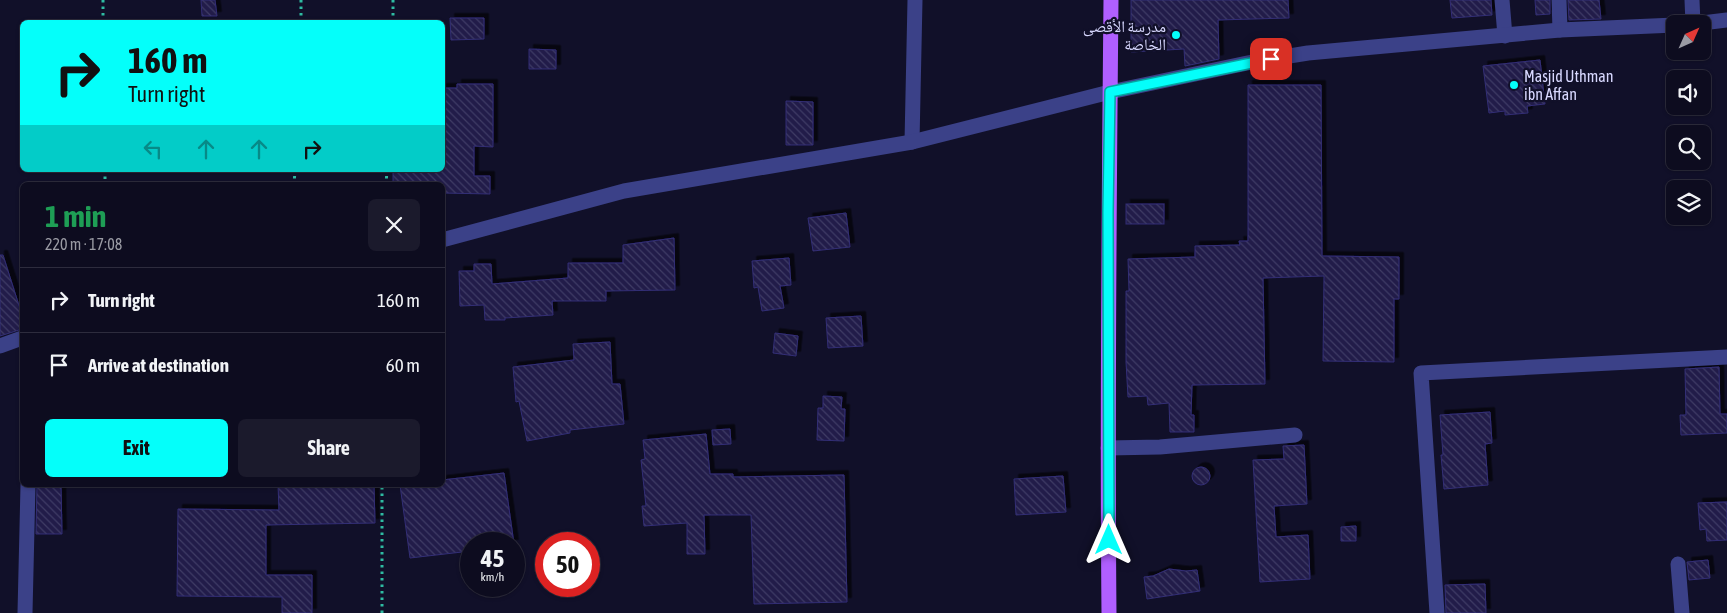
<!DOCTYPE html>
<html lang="en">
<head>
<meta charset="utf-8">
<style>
  body { margin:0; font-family:"Asap Condensed","Noto Naskh Arabic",sans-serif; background:#1b1a2c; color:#f1f3f6; height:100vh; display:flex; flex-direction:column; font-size:19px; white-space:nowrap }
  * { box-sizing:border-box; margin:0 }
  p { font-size:16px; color:#9a9ba4 }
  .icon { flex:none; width:28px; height:28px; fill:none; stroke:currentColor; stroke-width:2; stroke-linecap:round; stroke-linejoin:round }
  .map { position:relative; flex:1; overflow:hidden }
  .side { position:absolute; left:20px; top:182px; width:425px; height:305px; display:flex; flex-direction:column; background:#0d0c1f; border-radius:8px; box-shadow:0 1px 4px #0004,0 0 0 1px #2d2c3d }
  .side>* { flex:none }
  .banner { position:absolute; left:20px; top:20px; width:425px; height:152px; border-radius:8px; box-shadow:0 1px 4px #0004,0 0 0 1px #2d2c3d; background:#04fffa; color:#111; overflow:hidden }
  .needle { width:32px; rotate:45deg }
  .tools { position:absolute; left:1666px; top:15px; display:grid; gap:10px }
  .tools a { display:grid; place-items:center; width:45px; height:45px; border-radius:8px; background:#0d0c1f; box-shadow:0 1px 4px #0004,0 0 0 1px #2d2c3d; font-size:25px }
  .speed { position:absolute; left:460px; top:532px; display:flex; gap:10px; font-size:25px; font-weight:700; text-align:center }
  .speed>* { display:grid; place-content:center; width:65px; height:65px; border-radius:50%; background:#0d0c1f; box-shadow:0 1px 4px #0004,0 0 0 1px #2d2c3d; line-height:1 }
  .speed small { font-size:12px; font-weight:400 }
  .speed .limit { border:8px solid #d22; background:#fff; color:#111 }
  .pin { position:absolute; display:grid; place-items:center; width:42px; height:42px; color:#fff; margin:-21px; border-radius:10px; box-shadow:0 2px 8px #0006 }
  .me { position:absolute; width:55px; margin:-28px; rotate:0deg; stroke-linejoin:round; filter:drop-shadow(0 0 4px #0008) }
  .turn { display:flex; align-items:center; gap:18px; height:105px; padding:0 25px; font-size:22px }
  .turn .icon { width:65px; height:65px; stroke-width:2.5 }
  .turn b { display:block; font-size:35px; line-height:42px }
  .lanes { display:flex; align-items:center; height:48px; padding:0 25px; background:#0003; justify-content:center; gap:25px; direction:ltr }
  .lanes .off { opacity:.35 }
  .round { display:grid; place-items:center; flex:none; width:52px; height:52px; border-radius:8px; background:#1b1a2c }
  .overview { display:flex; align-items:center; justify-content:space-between; height:85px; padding:0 25px }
  h1 { font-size:30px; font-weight:700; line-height:38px; color:#1e9e55 }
  .action { display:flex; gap:10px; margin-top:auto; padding:10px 25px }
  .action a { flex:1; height:58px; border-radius:8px; background:#04fffa; color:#111; font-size:20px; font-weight:700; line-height:58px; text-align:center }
  .action a+a { background:#1b1a2c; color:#f1f3f6 }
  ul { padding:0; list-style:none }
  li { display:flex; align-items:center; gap:15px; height:65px; padding:0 25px; border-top:1px solid #2d2c3d }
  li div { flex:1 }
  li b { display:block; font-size:19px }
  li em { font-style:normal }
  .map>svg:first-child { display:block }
</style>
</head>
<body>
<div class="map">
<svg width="1727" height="613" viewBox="0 0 1727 613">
  <defs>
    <pattern id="building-back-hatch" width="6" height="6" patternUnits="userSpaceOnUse" patternTransform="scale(1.25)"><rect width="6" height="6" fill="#201c4a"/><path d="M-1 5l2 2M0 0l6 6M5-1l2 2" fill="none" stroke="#403c65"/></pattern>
    <filter id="shadow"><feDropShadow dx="4.5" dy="-4.5" stdDeviation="0" flood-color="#0009"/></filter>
  </defs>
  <rect width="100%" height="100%" fill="#111029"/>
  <g fill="url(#building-back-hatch)" stroke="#332e76" filter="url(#shadow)">
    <path d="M201,0H215L217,16H202Z"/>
    <path d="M1131,0H1288L1289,18L1218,20L1219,59L1185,66L1184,49L1131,52Z"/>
    <path d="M1450,0H1491L1492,15L1452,18Z"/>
    <path d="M1535,0H1550V14L1536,15Z"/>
    <path d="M1568,0H1599L1601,19L1569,20Z"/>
    <path d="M450,18H484V39L451,40Z"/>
    <path d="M529,49L556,50V69H529Z"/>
    <path d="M1540,60L1545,104L1527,106L1528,113L1505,115V111L1489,113L1483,66Z"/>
    <path d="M457,84H493V147L474,146V176H490V194L442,193V185H393V170H442V88H457Z"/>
    <path d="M1248,85H1321L1322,256L1399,257V299H1394V362L1323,361L1324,276L1263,278L1265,384L1192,385L1191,415H1194V432H1170L1169,403L1148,405L1147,396L1128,397L1126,362V291H1129L1128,259L1195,257V246L1240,245L1239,241H1248Z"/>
    <path d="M786,101L813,102V145H786Z"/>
    <rect x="1126" y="204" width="38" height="20"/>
    <path d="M846,213L850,247L813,251L808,218Z"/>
    <path d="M674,238L675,290L606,291V301H552L553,315L505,318V320H485L484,305L460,306L459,271H474V264H491L492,284L568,278V263H623V245Z"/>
    <path d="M0,255H3L22,315V329L0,336Z"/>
    <path d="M789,258L791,285L780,286L784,308L762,311L758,287L754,288L752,261Z"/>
    <path d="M861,316L863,346L828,348L826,318Z"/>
    <path d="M775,333L798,336L796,356L773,353Z"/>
    <path d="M610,342L612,384H620L624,424L570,430V433L527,441L519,401L516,402L513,367L574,360L573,344Z"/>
    <path d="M1719,367L1720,414H1727V433L1681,435L1680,415H1686L1685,369Z"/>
    <path d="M823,396L842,397L841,409H845L844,441L817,440L818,408H823Z"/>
    <path d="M1490,412L1492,443L1485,444L1488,485L1444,489L1441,455H1443L1440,415Z"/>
    <path d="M730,429L731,444L713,445L712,430Z"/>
    <path d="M706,434L710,474H733V477L844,475L847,602L754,604L751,515H704L705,554H687V523L644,526L642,506H646L641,460L645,459L643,440Z"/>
    <path d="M1304,445L1307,504L1274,506L1276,537L1308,535L1310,579L1260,582L1253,460L1284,459L1283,446Z"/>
    <circle cx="1201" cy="476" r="9"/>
    <path d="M504,473L514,544H471V551L410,558L400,485H442V480Z"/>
    <path d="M1063,476L1066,512L1016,515L1014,479Z"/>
    <path d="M37,485H61L62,534H36Z"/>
    <path d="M278,485H374L375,523L266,525V575H312V613H282V597L177,596L178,509L279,510Z"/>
    <path d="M1727,502V540L1707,541L1706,529L1700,530L1698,503Z"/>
    <path d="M1356,526V541H1341V527Z"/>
    <path d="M1708,560L1710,578L1689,580L1687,562Z"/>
    <path d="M1169,569L1186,571L1197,570L1200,591L1147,599L1144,577L1153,576Z"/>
    <path d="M1485,584L1486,613H1446L1445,585Z"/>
  </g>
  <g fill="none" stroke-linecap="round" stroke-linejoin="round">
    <g stroke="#2fbba2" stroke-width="3" stroke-dasharray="2.5 4" stroke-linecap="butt">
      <path d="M103,0V22"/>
      <path d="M393,0V22"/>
      <path d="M301,22V0"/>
      <path d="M105,170V185"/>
      <path d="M294,185L295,170"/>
      <path d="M386,185L387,170"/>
      <path d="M382,613V485"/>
    </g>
    <g stroke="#3b4188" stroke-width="15">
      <path d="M1502,0L1505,36"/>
      <path d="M1559,0L1560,30"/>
      <path d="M1692,0L1693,24"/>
      <path d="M1694,24L1727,20"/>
      <path d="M912,142L915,0"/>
      <path d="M442,240L624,191L912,142L1110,92L1252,62L1308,53L1560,30L1675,25"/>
      <path d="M0,346L22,338"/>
      <path d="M1108,448L1160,447L1295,435"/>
      <path d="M1678,564L1682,613"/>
      <path d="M25,613L28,485"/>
      <path d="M1437,613L1421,373L1727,357"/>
    </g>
    <path stroke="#b05fff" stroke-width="15" d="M1109,613C1107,409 1109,204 1111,0"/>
  </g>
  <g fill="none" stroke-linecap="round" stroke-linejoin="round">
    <g stroke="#03a6a2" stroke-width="12">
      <path id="route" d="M1109,540L1108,212L1110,92L1271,59"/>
    </g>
    <use href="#route" stroke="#04fffa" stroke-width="9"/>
  </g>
  <g fill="#04fffa" stroke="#111029" stroke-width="2">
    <circle cx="1176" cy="35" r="5"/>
    <circle cx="1514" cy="85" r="5"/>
  </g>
  <g text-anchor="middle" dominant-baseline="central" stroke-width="4.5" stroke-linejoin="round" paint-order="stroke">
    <g font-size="16" fill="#d8d8ff" stroke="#111029" text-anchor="end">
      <text x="1166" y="26">مدرسة الأقصى<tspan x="1166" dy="18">الخاصة</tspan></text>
      <text x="1524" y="76" text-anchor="start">Masjid Uthman<tspan x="1524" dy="18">ibn Affan</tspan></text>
    </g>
  </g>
</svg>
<div class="tools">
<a><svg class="needle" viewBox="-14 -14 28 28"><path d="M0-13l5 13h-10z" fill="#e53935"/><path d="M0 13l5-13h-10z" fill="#9a9ba4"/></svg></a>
<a><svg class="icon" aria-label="sound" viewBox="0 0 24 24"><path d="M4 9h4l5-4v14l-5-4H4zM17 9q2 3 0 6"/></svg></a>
<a><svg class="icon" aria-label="search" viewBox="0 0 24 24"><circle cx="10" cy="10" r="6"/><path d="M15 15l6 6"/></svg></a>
<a><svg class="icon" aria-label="layers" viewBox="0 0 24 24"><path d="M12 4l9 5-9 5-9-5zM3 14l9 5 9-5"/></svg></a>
</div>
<div class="speed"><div>45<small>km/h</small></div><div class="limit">50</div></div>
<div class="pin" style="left:1271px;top:59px;background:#d93025"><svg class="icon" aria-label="arrive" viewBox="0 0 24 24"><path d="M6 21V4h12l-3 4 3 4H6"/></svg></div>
<svg class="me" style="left:1109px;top:540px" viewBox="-20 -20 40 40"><path d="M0-17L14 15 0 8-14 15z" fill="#04fffa" stroke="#fff" stroke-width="4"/></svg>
<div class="banner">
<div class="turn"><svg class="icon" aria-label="right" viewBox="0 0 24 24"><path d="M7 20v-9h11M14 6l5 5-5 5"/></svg><div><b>160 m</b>Turn right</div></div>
<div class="lanes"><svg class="icon off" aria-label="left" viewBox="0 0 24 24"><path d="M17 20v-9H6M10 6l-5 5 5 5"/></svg><svg class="icon off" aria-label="ahead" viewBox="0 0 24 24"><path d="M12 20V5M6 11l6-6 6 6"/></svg><svg class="icon off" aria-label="ahead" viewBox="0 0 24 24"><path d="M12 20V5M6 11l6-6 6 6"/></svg><svg class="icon" aria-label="right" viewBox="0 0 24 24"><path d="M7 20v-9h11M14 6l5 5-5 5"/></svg></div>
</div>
<section class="side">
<div class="overview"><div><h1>1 min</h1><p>220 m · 17:08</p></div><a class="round"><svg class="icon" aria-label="close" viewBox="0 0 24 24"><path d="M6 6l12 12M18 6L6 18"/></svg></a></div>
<ul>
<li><svg class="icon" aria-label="right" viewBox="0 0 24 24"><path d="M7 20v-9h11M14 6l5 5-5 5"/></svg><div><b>Turn right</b></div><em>160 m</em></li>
<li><svg class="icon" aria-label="arrive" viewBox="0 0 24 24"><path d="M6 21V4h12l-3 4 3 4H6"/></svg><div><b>Arrive at destination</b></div><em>60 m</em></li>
</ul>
<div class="action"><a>Exit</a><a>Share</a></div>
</section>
</div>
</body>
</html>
